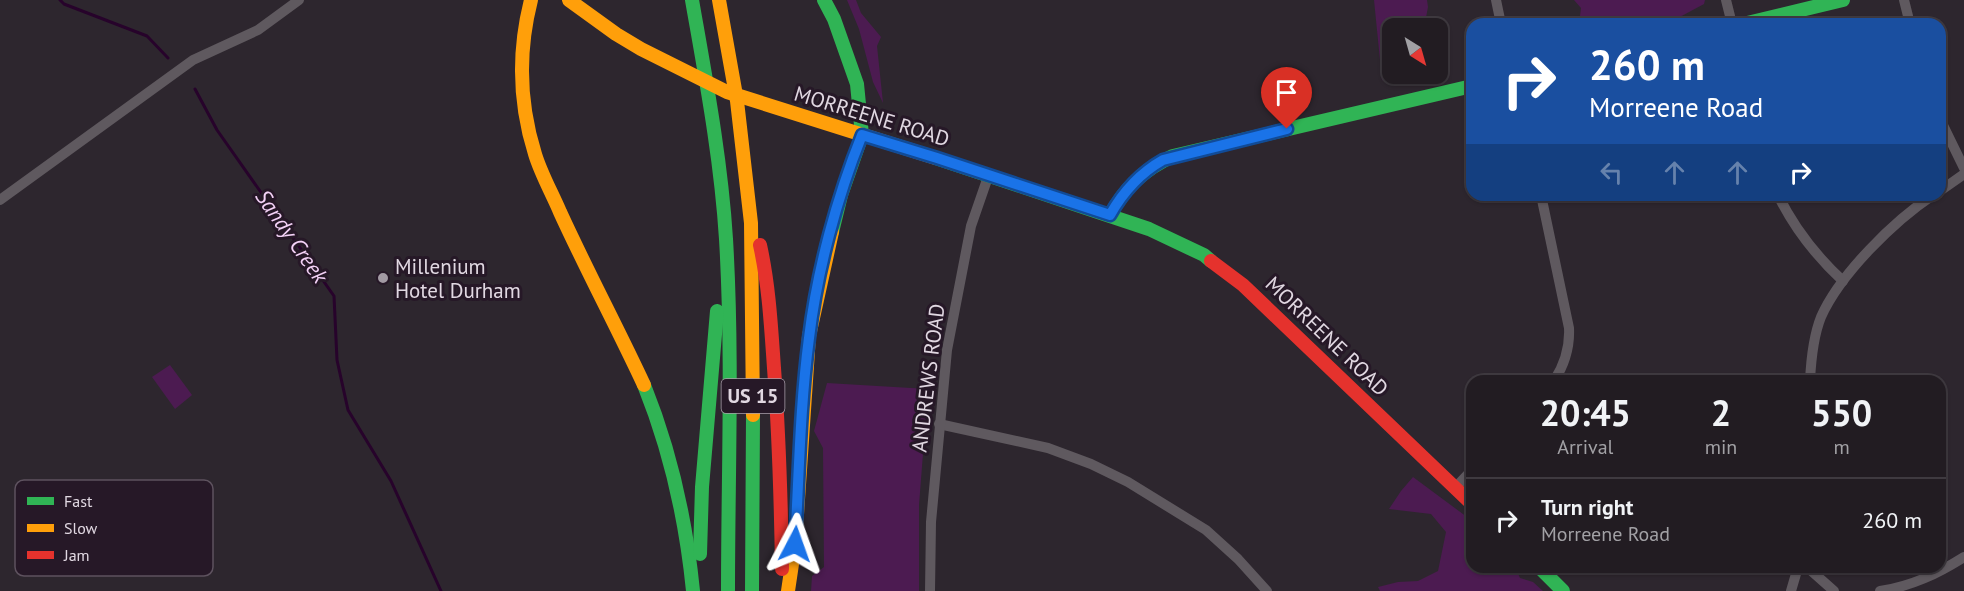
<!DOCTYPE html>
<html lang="en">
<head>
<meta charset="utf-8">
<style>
  body { margin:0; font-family:"PT Sans",sans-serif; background:#2e292f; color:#f1f3f6; height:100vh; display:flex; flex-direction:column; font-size:22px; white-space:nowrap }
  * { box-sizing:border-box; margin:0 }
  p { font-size:20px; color:#a2a1a5 }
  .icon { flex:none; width:33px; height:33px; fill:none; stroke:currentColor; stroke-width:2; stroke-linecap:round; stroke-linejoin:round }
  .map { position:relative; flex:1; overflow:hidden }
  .drawer { position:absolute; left:1466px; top:375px; width:480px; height:198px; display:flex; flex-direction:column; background:#221c22; border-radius:18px; box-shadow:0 2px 4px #0004,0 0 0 2px #3f3a40 }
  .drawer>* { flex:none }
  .hud { position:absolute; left:1466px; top:18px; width:480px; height:183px; border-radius:18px; box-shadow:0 2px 4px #0004,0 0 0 2px #3f3a40; background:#1a4fa0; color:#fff; overflow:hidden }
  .needle { width:39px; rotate:143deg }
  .controls { position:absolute; left:1382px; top:18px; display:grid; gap:12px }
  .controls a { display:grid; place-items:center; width:66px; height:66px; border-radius:12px; background:#221c22; box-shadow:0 2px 4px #0004,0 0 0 2px #3f3a40; font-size:30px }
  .pin { position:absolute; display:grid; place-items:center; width:51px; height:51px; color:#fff; margin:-62px -26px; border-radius:50% 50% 50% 0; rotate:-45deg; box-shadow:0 0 6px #0007 }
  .pin .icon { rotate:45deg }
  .me { position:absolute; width:66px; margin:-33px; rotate:4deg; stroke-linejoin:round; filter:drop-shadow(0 0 4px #0008) }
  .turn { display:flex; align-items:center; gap:21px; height:126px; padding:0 24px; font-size:27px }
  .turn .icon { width:78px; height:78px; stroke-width:2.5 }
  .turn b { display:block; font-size:42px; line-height:51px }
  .lanes { display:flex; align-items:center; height:57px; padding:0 24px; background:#0003; justify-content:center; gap:30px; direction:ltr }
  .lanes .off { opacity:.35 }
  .eta { display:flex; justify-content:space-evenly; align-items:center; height:102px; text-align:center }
  .eta b { font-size:36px; font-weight:600; line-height:42px }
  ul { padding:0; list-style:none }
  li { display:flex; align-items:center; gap:18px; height:84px; padding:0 24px; border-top:2px solid #3f3a40 }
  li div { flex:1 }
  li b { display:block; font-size:22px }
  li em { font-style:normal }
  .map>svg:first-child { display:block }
</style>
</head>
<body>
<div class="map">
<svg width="1964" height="591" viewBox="0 0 1964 591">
  <rect width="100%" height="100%" fill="#2d262e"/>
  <g fill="#4c1b51">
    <path d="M847,0H856L861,13L881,37L877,46L883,103L873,82L859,29Z"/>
    <path d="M1374,0H1427L1428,7L1424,28H1392V74H1437V64L1444,72C1427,83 1400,89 1382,80Z"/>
    <path d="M1574,0H1705L1704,4L1676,19L1652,24H1579L1581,8Z"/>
    <path d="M170,365L192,395L175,409L152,377Z"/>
    <path d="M827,383L928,389L919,505V591H811L812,576L824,567L823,448L814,431Z"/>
    <path d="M1413,477L1471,520L1472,567H1515L1520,578L1533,582L1543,591H1380L1378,587L1398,582L1418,581L1438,571L1446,532L1431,514L1389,509L1401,491Z"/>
  </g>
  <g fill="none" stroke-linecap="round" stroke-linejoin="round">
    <g stroke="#27032b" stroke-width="3">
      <path d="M60,0L64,4L147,36L168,58"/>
      <path d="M195,89L217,130L334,296L337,360L348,410L391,481L441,591"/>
    </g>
    <g stroke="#5f595f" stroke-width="10">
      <path d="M1496,0L1501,24"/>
      <path d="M1726,0L1732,24"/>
      <path d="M1904,0L1910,24"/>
      <path d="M1940,119L1964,168"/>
      <path d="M1940,191L1964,174"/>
      <path d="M1541,195L1569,328C1570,348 1565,364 1554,381"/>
      <path d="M1778,195C1794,228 1816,256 1843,281"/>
      <path d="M0,200L193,60L258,30L299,0"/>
      <path d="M1810,381C1811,360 1813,337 1821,317C1840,274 1894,221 1933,195"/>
      <path d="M939,424L1048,448L1091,464L1128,482L1206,530L1238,559L1267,591"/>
      <path d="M1455,488L1472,470"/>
      <path d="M1807,567L1834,591"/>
      <path d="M930,591L931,522L947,350L971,226L989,174"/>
      <path d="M1791,591L1798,567"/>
      <path d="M1880,591C1912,586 1937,574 1964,557"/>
    </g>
    <g stroke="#30b455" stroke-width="14">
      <path d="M692,0C706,80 721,159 726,239C733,356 728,474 728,591"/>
      <path d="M824,0L834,19L857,84L862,135L841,195L832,232"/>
      <path d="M1743,24L1843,0"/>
      <path d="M936,158L1149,229L1204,255L1211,261"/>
      <path d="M1110,215C1125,188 1144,169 1173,156L1472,86"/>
      <path d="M644,385C671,452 686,520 693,591"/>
      <path d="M700,554L702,487L717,311"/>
      <path d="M1539,567L1563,591"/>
      <path d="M752,591L753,415"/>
    </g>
    <g stroke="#ff9f0a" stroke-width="14">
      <path d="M531,0C518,51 519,103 535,154C541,174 552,193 560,212C587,271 617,327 644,385"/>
      <path d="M569,0L616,34L641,49L727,92L936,158"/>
      <path d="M719,0L737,101L751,223L753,415"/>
      <path d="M788,591L795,544L809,336L832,232"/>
    </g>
    <g stroke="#e5322d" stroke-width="14">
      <path d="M760,245C769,286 771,326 774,368C779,435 781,502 782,569"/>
      <path d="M1211,261L1243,285L1472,504"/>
    </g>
  </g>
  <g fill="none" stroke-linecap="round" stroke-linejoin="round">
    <g stroke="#114b97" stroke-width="15">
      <path id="route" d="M795,544C799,476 800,406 809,338C817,271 837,197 862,135L937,158L1110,215C1123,192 1140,173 1163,160L1287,129"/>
    </g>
    <use href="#route" stroke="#1a73e8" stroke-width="10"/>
  </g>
  <circle fill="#a29aa3" stroke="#261827" stroke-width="2" cx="383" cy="278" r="6"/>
  <g text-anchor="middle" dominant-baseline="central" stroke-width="6" stroke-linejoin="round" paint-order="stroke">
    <rect fill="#261827" stroke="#a99eaa" stroke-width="1.5" x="721.5" y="379" width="63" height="34" rx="4.5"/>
    <g font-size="20" font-weight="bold" fill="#e1d8e2">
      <text x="753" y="396">US 15</text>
    </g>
    <g font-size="21" fill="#e1d8e2" stroke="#261827">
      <text transform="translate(872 116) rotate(17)">MORREENE ROAD</text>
      <text transform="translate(1327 336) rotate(44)">MORREENE ROAD</text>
      <text transform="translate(928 378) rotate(-83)">ANDREWS ROAD</text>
    </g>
    <g font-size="21" fill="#e1d8e2" stroke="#261827" text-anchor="start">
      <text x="395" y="266">Millenium<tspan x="395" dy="24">Hotel Durham</tspan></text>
    </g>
    <g font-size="22" font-style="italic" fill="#f4d2f7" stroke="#261827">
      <text transform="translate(292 236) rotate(55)">Sandy Creek</text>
    </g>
  </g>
  <rect x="15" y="480" width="198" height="96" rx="9" fill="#261827" stroke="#5e525f" stroke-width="1.5"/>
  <rect x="27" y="497" width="27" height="8" fill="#30b455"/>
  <rect x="27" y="524" width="27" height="8" fill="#ff9f0a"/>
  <rect x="27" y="551" width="27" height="8" fill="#e5322d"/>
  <g font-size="16" fill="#e1d8e2">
    <text x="64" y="507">Fast</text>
    <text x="64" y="534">Slow</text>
    <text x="64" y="561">Jam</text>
  </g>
</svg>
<div class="controls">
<a><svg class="needle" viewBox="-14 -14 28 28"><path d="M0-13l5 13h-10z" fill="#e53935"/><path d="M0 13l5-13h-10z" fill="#a2a1a5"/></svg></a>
</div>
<div class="pin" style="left:1287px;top:129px;background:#d93025"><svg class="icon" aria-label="arrive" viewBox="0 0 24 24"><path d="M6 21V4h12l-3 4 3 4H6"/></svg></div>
<svg class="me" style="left:795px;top:544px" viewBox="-20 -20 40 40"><path d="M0-17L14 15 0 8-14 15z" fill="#1a73e8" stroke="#fff" stroke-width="4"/></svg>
<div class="hud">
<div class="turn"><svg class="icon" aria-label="right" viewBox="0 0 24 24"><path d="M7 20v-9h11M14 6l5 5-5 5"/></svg><div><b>260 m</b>Morreene Road</div></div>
<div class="lanes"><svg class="icon off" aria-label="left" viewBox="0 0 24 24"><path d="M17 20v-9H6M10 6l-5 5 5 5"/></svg><svg class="icon off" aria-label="ahead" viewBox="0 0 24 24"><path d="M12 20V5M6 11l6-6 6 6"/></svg><svg class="icon off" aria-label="ahead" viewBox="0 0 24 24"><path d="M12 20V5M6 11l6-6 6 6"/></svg><svg class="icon" aria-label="right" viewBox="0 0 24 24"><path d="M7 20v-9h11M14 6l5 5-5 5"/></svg></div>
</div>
<section class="drawer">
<div class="eta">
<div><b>20:45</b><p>Arrival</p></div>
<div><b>2</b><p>min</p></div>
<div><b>550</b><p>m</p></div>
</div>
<ul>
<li><svg class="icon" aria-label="right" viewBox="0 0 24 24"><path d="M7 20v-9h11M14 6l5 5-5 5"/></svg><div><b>Turn right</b><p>Morreene Road</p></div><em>260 m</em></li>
</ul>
</section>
</div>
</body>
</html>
